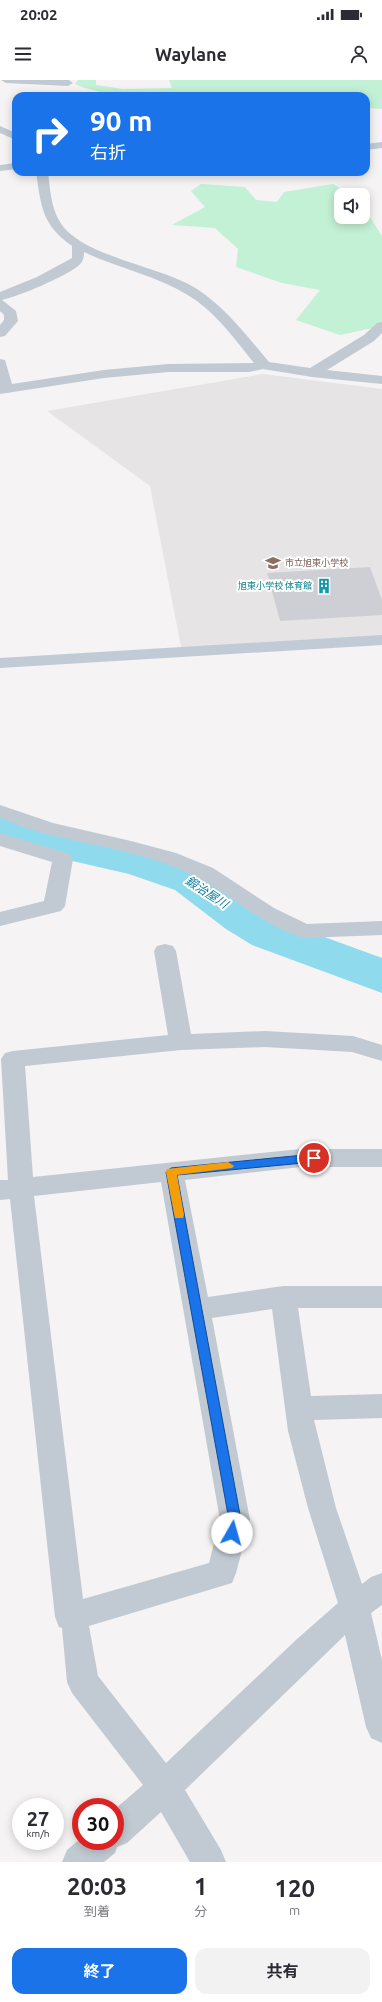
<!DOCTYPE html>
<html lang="ja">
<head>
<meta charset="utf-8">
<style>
  body { margin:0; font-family:Ubuntu,"Noto Sans JP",sans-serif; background:#f2f2f3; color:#2b2b33; height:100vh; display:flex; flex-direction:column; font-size:15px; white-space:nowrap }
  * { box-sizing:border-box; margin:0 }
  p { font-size:13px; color:#7c7c81 }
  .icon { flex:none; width:22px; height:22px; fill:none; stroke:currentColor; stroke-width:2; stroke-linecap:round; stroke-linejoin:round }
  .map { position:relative; height:1782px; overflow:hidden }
  .side { display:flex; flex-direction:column; background:#fff; flex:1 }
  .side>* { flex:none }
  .hud { position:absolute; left:12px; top:12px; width:358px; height:84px; border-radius:12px; box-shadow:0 2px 10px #0003; background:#1a73e8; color:#fff; overflow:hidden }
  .tools { position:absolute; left:334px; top:108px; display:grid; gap:8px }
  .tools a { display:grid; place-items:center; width:36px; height:36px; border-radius:8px; background:#fff; box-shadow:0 2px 10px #0003; font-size:20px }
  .speed { position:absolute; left:12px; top:1718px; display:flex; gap:8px; font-size:20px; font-weight:700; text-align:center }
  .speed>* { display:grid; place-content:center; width:52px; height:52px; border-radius:50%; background:#fff; box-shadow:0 2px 10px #0003; line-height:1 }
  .speed small { font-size:10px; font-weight:400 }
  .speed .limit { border:6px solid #d22; background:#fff; color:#111 }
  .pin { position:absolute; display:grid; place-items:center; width:34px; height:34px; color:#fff; margin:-17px; border:2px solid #fff; border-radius:50%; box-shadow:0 1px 4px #0007 }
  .me { position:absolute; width:44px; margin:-22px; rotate:7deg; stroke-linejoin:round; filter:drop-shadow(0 0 3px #0008) }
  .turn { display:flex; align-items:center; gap:14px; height:84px; padding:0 12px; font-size:18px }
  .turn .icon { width:52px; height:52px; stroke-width:2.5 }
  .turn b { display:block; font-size:28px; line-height:34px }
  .eta { display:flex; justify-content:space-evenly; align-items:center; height:68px; text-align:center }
  .eta b { font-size:24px; font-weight:700; line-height:28px }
  .action { display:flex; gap:8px; margin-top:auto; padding:8px 12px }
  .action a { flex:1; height:46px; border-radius:12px; background:#1a73e8; color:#fff; font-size:16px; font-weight:700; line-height:46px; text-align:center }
  .action a+a { background:#f2f2f3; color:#2b2b33 }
  .status { display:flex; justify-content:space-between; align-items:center; height:28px; padding:0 20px; background:#fff; direction:ltr }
  .status svg { height:11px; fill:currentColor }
  header { display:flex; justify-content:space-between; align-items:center; height:52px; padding:0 12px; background:#fff; font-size:18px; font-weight:700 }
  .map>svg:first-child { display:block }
</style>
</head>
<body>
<div class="status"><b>20:02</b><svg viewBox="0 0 49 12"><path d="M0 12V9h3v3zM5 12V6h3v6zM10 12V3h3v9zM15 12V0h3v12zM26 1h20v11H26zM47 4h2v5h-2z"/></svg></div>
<header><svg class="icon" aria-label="menu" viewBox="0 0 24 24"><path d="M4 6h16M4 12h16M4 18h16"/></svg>Waylane<svg class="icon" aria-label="person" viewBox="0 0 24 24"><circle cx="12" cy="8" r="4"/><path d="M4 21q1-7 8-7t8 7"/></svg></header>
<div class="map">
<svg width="382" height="1782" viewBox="0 0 382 1782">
  <rect width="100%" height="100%" fill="#f5f3f3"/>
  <path fill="#e6e4e5" d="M263,294L382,309V560L182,572L150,406L47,331Z"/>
  <g fill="#c3f1d5">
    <path d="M78,0H96V5L123,9L172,8L169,0H382V29L366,28V16H109C98,10 86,9 75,4Z"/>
    <path d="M201,104L245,107L256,120L277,122L284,112L333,104L351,115H341V137H363V126L382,156V246L340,255L296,240L320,210L282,203L236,187L238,169L215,148L172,145L205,127L191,111Z"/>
  </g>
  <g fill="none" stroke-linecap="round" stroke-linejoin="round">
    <path fill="#90daee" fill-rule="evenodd" d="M0,730L68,752L139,767L207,788L260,827L286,843L382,878V913L252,865L226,849L175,810L129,794L42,774L0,759Z"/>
  </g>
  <path fill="#cdcfd5" d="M370,487L382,520V535L280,541L267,493Z"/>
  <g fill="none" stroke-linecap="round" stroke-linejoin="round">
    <g fill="#c1cad2" fill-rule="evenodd">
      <path d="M1,0H69L73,3L68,6L6,3Z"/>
      <path d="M0,46L16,53V60L0,53Z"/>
      <path d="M36,92H48C50,108 51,128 60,142C81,177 162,186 197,209C226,228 247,256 269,282L310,288L364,255L377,243L382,242V253L374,261L327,290L382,296V304L312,297L263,289L249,292H168L104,298L0,314V279L5,280L12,304L104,290L168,284L254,283C234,258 214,230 186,214C155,195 117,188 84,172C84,178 83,182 78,186C64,197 20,216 2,220L16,231L18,241L5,256L0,257V245L4,240V235L0,231V212L37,197L72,178V166C42,145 41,126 36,92Z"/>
      <path d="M0,725L53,743L131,761L176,773L213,788L274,828L307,844L382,841V855L304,858C264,847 235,817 198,798C152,773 97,767 46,754C30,750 15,743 0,738Z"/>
      <path d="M0,753L70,774L73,779L65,826L61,831L0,846V832L44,821L52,782L0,766Z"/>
      <path d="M165,864L173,866L176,871L191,954L265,951L353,956L382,965V981L352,972L265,967L181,970L25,986L33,1097L300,1069H382V1087H300L185,1100L208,1217L283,1206H382V1228H298L311,1316L382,1314V1338L314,1340L336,1428L362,1504L371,1497L382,1493V1525L371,1533L382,1580V1663L371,1658L366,1647L345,1555L185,1710L221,1770L226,1782H190L161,1732L127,1763L117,1767L115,1773L104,1782H62L67,1770L81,1758V1761H115V1729L143,1705L72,1613L67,1602L62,1548L59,1547L55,1537L10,1119L0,1120V1100H8L1,979L5,973L13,971L168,955L154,871L157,866ZM161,1102L220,1440L209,1483L83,1519L34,1116ZM272,1229L288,1351L308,1428L338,1523L297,1559L166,1683L98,1596L89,1546L232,1503L236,1493L250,1440L212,1238Z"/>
    </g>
    <g fill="#c1cbd6" fill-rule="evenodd">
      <path d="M382,62V68L366,70V64Z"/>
      <path d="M16,83V89L0,91V85Z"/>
      <path d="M382,555V565L0,588V578Z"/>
    </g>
  </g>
  <path fill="#1a73e8" stroke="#114b97" d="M314,1074L319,1078L314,1082L177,1095L241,1440L236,1457L232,1459L227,1457L225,1453L229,1440L166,1092L171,1088Z"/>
  <path fill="#f59e0b" d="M228,1082L234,1086L232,1088L177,1095L184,1135L183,1138H175L166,1092L167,1089Z"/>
  <defs>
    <g id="school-bare" transform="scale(1.2)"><path d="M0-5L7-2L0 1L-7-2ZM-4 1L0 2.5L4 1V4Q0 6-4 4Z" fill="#8d6e63" stroke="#fff" stroke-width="2.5" paint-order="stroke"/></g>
    <g id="building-bare" transform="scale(1.2)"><path d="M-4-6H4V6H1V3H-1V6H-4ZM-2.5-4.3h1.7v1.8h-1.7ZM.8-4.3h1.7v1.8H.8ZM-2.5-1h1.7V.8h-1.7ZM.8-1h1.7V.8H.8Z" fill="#0f9aa8" stroke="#fff" stroke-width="2.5" paint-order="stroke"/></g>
  </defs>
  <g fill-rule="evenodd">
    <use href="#school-bare" x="273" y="483"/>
    <use href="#building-bare" x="324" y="506"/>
  </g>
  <g text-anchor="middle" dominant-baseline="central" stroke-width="4" stroke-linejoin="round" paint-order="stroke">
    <g font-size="9" fill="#785e54" stroke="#fff" text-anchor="start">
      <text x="285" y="483">市立旭東小学校</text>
    </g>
    <g font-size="9" fill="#0d838f" stroke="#fff" text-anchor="end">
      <text x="312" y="506">旭東小学校 体育館</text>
    </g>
    <g font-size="12" font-style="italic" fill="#0c7c9b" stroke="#fff">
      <text transform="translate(207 812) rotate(33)">鍛治屋川</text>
    </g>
  </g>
</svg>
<div class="tools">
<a><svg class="icon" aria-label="sound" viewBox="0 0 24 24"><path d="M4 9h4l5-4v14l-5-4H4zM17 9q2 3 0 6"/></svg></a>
</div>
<div class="speed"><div>27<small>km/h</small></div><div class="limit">30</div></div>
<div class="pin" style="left:314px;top:1078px;background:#d93025"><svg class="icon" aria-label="arrive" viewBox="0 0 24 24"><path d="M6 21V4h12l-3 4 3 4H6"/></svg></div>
<svg class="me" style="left:232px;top:1453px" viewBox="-20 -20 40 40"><circle r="19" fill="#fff"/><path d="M0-13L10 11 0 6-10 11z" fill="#1a73e8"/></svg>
<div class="hud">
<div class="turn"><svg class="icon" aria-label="right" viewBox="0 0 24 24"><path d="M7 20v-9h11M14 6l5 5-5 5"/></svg><div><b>90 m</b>右折</div></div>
</div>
</div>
<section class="side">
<div class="eta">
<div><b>20:03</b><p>到着</p></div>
<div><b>1</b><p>分</p></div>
<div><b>120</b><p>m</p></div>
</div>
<div class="action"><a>終了</a><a>共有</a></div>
</section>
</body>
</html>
